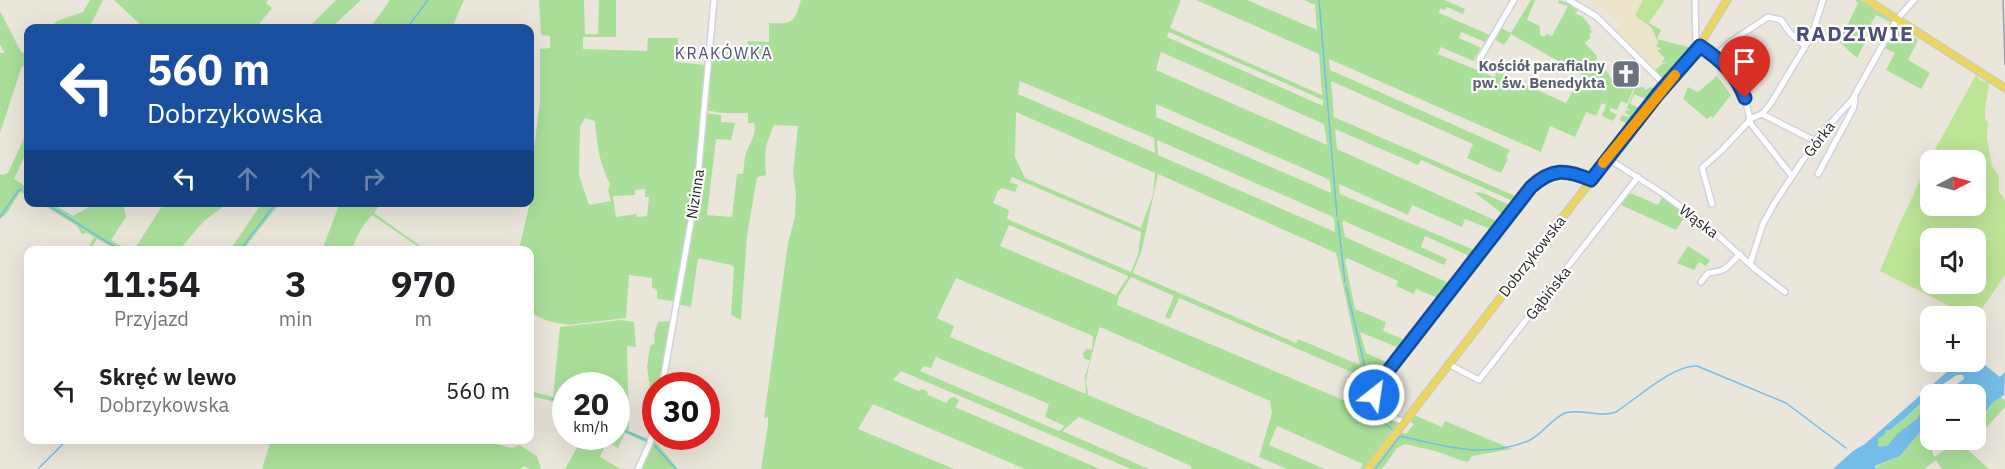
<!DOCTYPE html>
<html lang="pl">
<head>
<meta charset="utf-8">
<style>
  body { margin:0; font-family:"IBM Plex Sans",sans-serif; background:#f6f6f6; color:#202124; height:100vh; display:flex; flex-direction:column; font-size:22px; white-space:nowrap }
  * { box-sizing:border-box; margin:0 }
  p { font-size:20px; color:#757577 }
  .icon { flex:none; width:33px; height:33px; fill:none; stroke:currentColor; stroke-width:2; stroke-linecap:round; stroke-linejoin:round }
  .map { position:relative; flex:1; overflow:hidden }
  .side { position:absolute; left:24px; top:246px; width:510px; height:198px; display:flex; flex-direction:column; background:#fff; border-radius:12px; box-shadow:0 6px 24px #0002 }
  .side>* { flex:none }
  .banner { position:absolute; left:24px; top:24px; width:510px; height:183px; border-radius:12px; box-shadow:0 6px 24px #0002; background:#1a4fa0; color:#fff; overflow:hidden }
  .needle { width:39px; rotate:84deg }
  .fabs { position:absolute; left:1920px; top:150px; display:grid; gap:12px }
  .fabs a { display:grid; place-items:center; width:66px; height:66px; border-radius:12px; background:#fff; box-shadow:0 6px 24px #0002; font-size:30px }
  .speed { position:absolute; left:552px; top:372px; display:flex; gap:12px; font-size:30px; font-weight:700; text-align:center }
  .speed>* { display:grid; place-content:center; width:78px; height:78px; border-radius:50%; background:#fff; box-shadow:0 6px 24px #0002; line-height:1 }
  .speed small { font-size:15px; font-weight:400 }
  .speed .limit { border:9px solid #d22; background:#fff; color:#111 }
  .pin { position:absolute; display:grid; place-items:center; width:51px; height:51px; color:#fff; margin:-62px -26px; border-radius:50% 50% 50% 0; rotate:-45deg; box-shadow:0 0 6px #0007 }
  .pin .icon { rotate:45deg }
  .me { position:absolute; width:66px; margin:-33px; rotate:30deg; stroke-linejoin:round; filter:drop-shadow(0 0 4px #0008) }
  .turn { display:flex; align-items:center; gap:21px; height:126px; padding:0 24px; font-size:27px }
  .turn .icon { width:78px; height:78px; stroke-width:2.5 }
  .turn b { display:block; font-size:42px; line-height:51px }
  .lanes { display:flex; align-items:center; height:57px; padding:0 24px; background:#0003; justify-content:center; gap:30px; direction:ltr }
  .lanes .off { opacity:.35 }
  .eta { display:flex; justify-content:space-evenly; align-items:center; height:102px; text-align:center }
  .eta b { font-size:36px; font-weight:700; line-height:42px }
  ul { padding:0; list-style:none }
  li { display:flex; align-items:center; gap:18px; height:84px; padding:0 24px }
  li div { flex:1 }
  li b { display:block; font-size:22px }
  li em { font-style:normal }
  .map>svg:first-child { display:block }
</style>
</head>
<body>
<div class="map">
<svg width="2005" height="469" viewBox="0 0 2005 469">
  <rect width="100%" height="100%" fill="#ebe6db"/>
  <path fill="#ece4cb" d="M1595,0H1665L1650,22L1661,30L1657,38L1667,43L1692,48L1665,79H1662L1616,30L1623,21L1600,6L1595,12L1590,8Z"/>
  <g fill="#aadf9a" fill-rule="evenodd">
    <path d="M90,0H103L89,28H50L57,21L83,12Z"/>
    <path d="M114,0H268L266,3L272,8L256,28H144Z"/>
    <path d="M336,0H361L331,28H308Z"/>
    <path d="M390,0H464L452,28H370Z"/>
    <path d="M539,0H584L585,34H598L599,0H616V37H583V49L647,51L648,38H678L677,62L705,65L696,184L673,301L657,299V290L652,287V278L629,275L626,318L568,325L548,321L530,313V250H519L530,202L531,170L540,102V49L550,48V36L541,35ZM585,118L595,121C597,144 599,163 610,184L608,190L611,201L589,205L579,175L580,127ZM645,189V197H649L647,216L637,217L636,214L616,217L613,196L635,195V190Z"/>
    <path d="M801,0H1181L1170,28L1322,95L1319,54L1196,0H1247L1317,30L1315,5L1304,0H1444L1465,9L1463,14L1447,7L1445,10L1440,8L1439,13L1490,35L1485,42L1461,32L1459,38L1481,48L1473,61L1441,47L1438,54L1494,77L1497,72L1566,103L1582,75L1511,34L1504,45L1494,39L1501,28L1511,33L1531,0H1535L1527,20L1540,26V35L1545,37L1546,34L1552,36L1568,6L1558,3L1559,0L1580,8L1575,14L1582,16L1591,27L1590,29L1592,32L1589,35L1591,37L1585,43L1597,56L1596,62C1602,70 1605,66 1611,78L1626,84L1625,87L1628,85L1634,88L1627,104L1621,101L1617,110L1610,108V111L1617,115L1613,121L1602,116L1606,105L1602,103L1596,116L1586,112L1575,137L1550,126L1541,152L1329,59L1330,70L1510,150L1506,158L1508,159L1501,173L1467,158L1473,144L1331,81L1334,117L1520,198L1504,219L1500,212L1474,192L1483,193L1512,206L1515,202L1421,160L1418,165L1335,129L1337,149L1501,223L1495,231L1465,219L1462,227L1412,205L1408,215L1339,184L1340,194L1479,252L1474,258L1425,236L1421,247L1447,259L1444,265L1344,221L1342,222L1345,237L1451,284L1441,299L1416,289L1414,294L1396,286L1398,281L1347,258L1345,260L1355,309L1386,322L1383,331L1410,342L1404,350L1360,332L1366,353L1388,363L1385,367L1388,369C1364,398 1372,403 1399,422L1381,445L1379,444L1380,447L1363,469H1360L1363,464L1277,426L1269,445L1325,469H1287L1259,457L1272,413L1270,401L1100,327C1097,331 1087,375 1086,380C1086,385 1088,390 1088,395L1264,469H1191V466L1079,417L1062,431L1149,469H1131L901,371L893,380L919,391L921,389L927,391L928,395L946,403L950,398L955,397L959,401L955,407L1100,469H1025L873,404L858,429L954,469H761L768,424V417L764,418L788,243L795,217L796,193L793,173L798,126L774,125C765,146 764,152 766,175L757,177L747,236L741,320L731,315L734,267L731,265L698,258L691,307L676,304L698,186L706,113L721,115V122L735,123L731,140L716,139L707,215L732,217L737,174H743C744,167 744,159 746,153C750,144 757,133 754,123H748V113H721L706,110L712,52L747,54L748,41L769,42V23C793,24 794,23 801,0ZM1169,32L1323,100V106L1167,37ZM1161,52L1324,124L1327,145L1156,70ZM1020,81L1154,138L1155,153L1018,94ZM1156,104L1330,180L1331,193L1156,117ZM1016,112L1155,173L1153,195L1141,228L1025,178L1015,157ZM1157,140L1331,216L1334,218L1335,232L1158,155ZM1158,174L1336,253L1360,365L1298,339L1296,343L1133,273L1142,249ZM1012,177L1141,232L1138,255L1131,272L1007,219L1009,210L993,203L998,191L1002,188L1015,192L1018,185L1010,182ZM1009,225L1128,276V277L1116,295L1000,246ZM1131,277L1174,296L1165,317L1170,319L1179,298L1363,377L1372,412L1117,305L1119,296ZM956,278L1093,336L1092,350L1087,349L1083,353L1084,358L1090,361L1085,376L1086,394L950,337L954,326L937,318ZM936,357L1049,404L1045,417L1065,426L1059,431L920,371L924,366L931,368Z"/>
    <path d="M1855,0H1860L1892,21V23L1876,15L1864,36L1867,38L1857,58L1835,38L1839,30L1844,32L1858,3Z"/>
    <path d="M0,11L21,52L28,55V68L22,66L0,133V53H5L0,45Z"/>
    <path d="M1635,15L1661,30L1657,39L1692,48L1685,58L1665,79H1662L1654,71L1661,65L1668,62L1661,63L1665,58L1657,50L1662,49L1656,46L1658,42L1652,28Z"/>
    <path d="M1896,26L1918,40L1908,60L1930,73L1921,89L1886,70L1895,53L1884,48Z"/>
    <path d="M1717,76L1731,95L1713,118L1711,116L1707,119L1683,99L1688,87L1698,92Z"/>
    <path d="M1644,87L1645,90L1651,87L1656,90L1650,98H1648V100L1634,94L1630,104L1640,108L1642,103L1647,102L1629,125L1620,120L1622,115L1629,117V115L1625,113L1626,110L1632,111L1627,108L1635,88Z"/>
    <path d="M28,130V149L14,179L28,188V196L20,192L7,213L0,219V174L3,175L8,173Z"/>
    <path d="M1628,192L1658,205L1663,196L1687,214L1676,230L1619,204Z"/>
    <path d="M40,203H51L73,216L96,203H123L126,217L111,240L128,250H117L97,239L90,250H87L94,237L87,233L82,234L77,226Z"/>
    <path d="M164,203V202L228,203L204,221L179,250H134Z"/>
    <path d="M262,203H280L243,250H230Z"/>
    <path d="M340,203H381L374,213L426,250H423L372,215C362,226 356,237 352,250H322Z"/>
    <path d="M1688,246L1710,260L1706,266L1699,262L1694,270L1677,263Z"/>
    <path d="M621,320L634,322L636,347L627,346L629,431L649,439L647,443L625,433L618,448L607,442L600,457L621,469H565L583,437L616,436V386H566L565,408L548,400L530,396V391L553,397L560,327Z"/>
    <path d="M671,321L661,385L650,387L647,367L650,346L655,343L654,335L658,322Z"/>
    <path d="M1930,395V404C1925,409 1922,414 1917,419C1907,429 1897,434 1887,446L1878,448V439L1885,434L1886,430C1900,427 1918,404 1930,395Z"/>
    <path d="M2001,397L2005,401V407L1976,439V409L1987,412L1992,403Z"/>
    <path d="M1414,415L1442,427L1445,421L1512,449L1472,456L1469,461L1466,462L1435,451L1405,444L1397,448L1382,469H1371L1405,426L1407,425L1401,432L1406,434L1414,424L1409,421Z"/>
    <path d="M1930,420V440H1939L1931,446L1934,457L1948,448L1956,440H1975L1968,450L1989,469H1942L1936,460L1924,469H1875V467L1900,456Z"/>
    <path d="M655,424V441L678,469H640Z"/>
    <path d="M271,440H496V444L512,448L519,445L537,456L541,469H530L523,466L521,469H262Z"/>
  </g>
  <g fill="#bce596" fill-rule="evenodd">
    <path d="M1643,0H1665L1648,24L1635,15Z"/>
    <path d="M1976,75L1980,80L1989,83L1985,109V120L1988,122L1987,138L1992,166L1999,176V191L2005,201V275L1976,317L1969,316L1880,271L1899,225L1931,157ZM1976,160V206H1930V160ZM1930,238H1976V284H1930Z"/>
  </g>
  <path fill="#73bde8" d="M1976,361L1981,362L2000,377L2005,372L2004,395L1992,403L1984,415L1978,413V409H1976V394H1943L1964,379L1963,375H1957L1937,388L1905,418L1890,430H1886L1885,434L1878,439V447L1887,446L1897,434L1917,419L1922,411L1930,404V420L1900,456L1875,466V469H1833L1853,451L1865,444L1949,370L1959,364Z"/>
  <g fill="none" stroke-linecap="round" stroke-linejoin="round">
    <g stroke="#73bde8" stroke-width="1.5">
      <path d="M1319,0L1337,216"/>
      <path d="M407,28L428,0"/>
      <path d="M25,192L28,194"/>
      <path d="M43,202L120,250"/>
      <path d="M0,217L18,191L22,189"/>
      <path d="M1338,221L1345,282"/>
      <path d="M240,250L277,202"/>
      <path d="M1346,286L1374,406L1383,422L1393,430"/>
      <path d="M552,399L566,405"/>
      <path d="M616,427L646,440"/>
      <path d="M653,444L676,469"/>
      <path d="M39,468L67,440"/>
      <path d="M1375,469L1400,436C1444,446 1483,459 1528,441C1542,435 1551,419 1565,413C1581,408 1599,418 1616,412C1636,399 1674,364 1697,366L1786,403L1846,448"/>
    </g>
    <g stroke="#d1d2e1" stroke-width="8">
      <g id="minor">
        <path d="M1569,0L1597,17L1665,85"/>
        <path d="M1695,0L1696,51"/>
        <path d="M1700,46L1725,64L1734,76L1745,97L1751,124L1792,176"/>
        <path d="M1715,56L1729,43L1768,17L1781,20L1790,33L1805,46"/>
        <path d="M1479,60L1514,0"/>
        <path d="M1762,114L1815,141"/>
        <path d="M1750,119L1762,114L1771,103L1812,35L1823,0"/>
        <path d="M1607,158L1662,193L1711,229L1754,268L1785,292"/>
        <path d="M1818,174L1853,109L1855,101L1854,97"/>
        <path d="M1712,204L1702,168L1721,151L1750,120"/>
        <path d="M1750,264L1763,224L1774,204L1818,137L1852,100L1897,19L1914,0"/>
        <path d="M1701,282L1708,273C1727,271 1726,268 1740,254"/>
        <path d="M1448,364L1479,380L1638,177"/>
        <path d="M662,386L697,187L714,0"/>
        <path d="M1404,422L1382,413L1375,395L1379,383L1394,362L1534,185C1555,168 1567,170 1591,180"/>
        <path d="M638,469L650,443L656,418"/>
      </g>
    </g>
    <g stroke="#c7c7c7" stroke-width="9">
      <g id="major">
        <path d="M1867,0L2005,88"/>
        <path d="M1368,469L1658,94L1696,51L1727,0"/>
      </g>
    </g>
    <use href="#minor" stroke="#fff" stroke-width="5"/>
    <use href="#major" stroke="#e9d762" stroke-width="7"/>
    <path stroke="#9f9fb2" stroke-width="1.5" d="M2003,0L2005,65"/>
  </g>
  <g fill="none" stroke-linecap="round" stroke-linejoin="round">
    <g stroke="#114b97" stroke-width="15">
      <path id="route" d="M1374,395L1381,380L1531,187C1552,168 1566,169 1591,180L1658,94L1700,46C1721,60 1736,74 1745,98"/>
    </g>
    <use href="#route" stroke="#1a73e8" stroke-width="10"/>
    <path stroke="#f59e0b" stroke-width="10" d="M1603,163L1675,75"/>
  </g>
  <defs>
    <g id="church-square" transform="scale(1.5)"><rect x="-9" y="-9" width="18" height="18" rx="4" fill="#6b7280" stroke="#fff"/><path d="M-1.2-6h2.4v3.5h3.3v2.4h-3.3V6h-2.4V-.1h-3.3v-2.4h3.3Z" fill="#fff"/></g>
  </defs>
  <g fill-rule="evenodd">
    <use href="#church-square" x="1626" y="74"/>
  </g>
  <g text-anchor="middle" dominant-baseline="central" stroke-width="4.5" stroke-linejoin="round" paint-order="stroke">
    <g font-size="15" font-weight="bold" fill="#5b616d" stroke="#fff" text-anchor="end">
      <text x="1605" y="65">Kościół parafialny<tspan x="1605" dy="17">pw. św. Benedykta</tspan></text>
    </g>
    <g font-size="15" fill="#292929" stroke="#fff">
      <text transform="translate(1819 139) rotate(-52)">Górka</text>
      <text transform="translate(695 194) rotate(-81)">Nizinna</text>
      <text transform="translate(1699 221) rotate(37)">Wąska</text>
      <text transform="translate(1532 256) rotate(-52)">Dobrzykowska</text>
      <text transform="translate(1548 293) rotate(-52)">Gąbińska</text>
    </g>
    <g font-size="16" letter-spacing="1.5" fill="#4c4f77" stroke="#fff">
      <text x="724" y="53">KRAKÓWKA</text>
    </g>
    <g font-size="21" font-weight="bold" letter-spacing="1.5" fill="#4c4f77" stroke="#fff">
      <text x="1855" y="33">RADZIWIE</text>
    </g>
  </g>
</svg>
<div class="fabs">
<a><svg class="needle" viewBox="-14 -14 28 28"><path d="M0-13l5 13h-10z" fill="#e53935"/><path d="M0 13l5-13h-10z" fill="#757577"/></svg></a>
<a><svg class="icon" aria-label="sound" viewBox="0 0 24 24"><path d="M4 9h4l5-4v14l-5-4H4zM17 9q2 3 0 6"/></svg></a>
<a>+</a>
<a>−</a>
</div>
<div class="speed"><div>20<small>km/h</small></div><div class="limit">30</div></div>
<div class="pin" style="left:1745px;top:98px;background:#d93025"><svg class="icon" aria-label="arrive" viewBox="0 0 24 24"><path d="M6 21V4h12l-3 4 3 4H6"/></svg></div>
<svg class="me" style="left:1374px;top:395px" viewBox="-20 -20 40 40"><circle r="17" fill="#1a73e8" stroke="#fff" stroke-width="3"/><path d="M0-11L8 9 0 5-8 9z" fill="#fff"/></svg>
<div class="banner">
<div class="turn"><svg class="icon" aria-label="left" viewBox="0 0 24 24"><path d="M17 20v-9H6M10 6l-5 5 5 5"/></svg><div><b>560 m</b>Dobrzykowska</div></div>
<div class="lanes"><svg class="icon" aria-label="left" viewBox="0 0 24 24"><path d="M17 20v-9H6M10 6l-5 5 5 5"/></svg><svg class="icon off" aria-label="ahead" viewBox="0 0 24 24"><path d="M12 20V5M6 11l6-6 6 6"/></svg><svg class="icon off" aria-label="ahead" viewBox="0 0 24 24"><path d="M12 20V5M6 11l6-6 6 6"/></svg><svg class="icon off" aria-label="right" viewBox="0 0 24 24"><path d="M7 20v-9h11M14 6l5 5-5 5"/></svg></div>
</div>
<section class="side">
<div class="eta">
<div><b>11:54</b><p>Przyjazd</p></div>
<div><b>3</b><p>min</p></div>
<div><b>970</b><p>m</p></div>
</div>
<ul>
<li><svg class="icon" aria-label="left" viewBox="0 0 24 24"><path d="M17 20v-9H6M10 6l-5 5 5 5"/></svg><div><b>Skręć w lewo</b><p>Dobrzykowska</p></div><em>560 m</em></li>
</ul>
</section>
</div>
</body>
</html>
